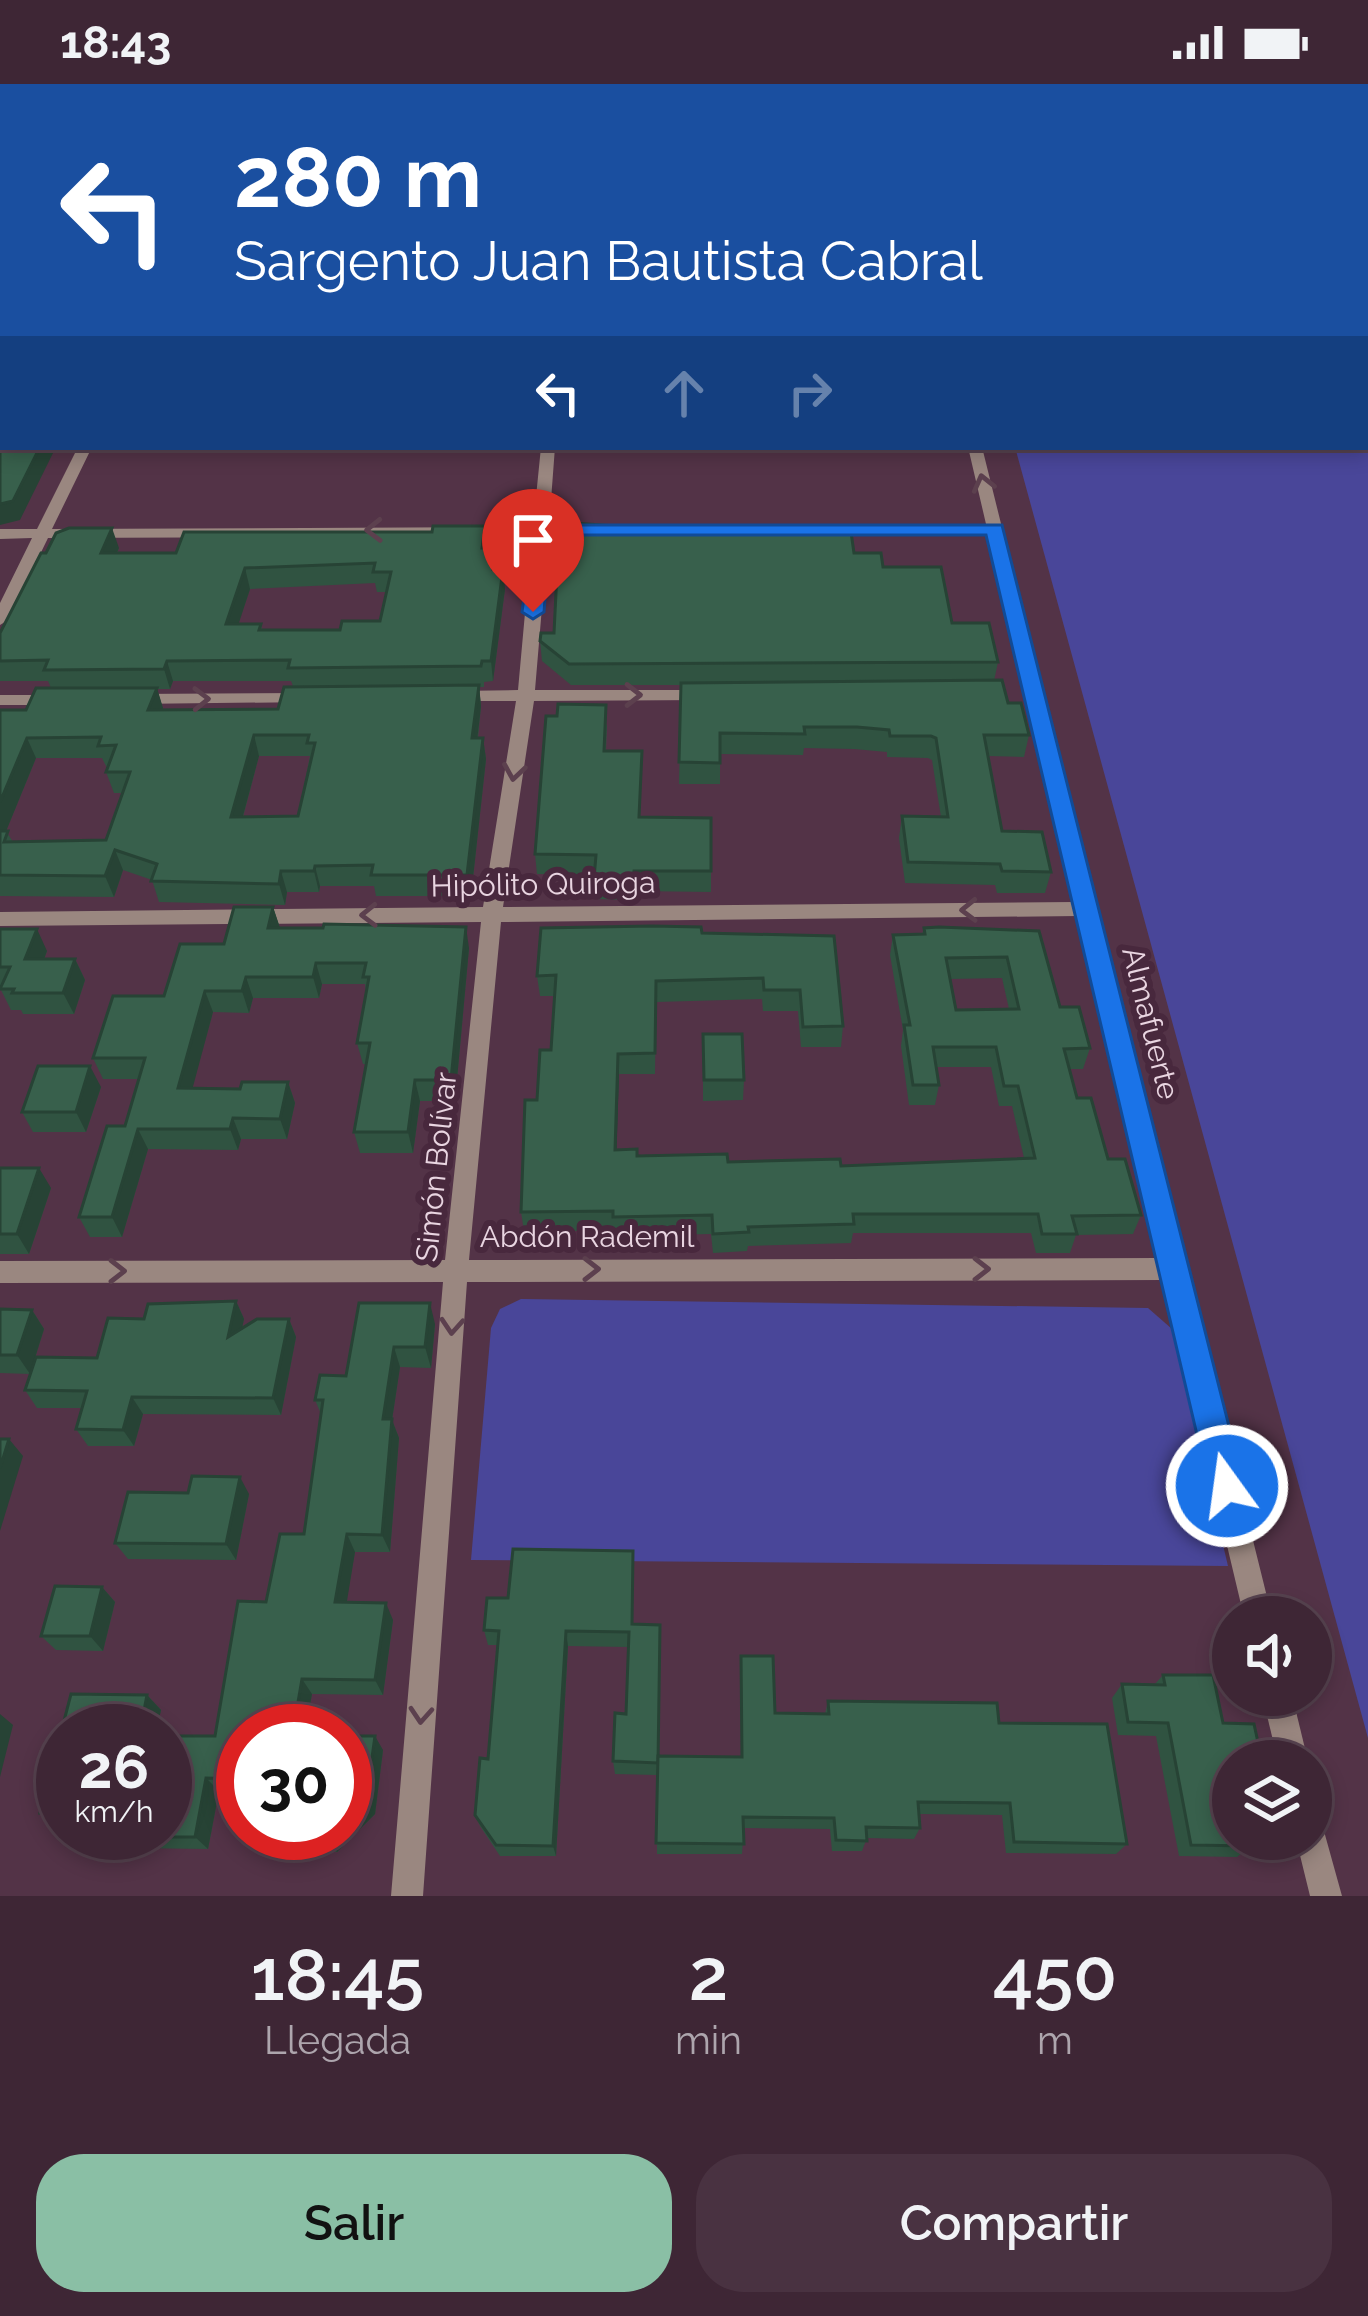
<!DOCTYPE html>
<html lang="es">
<head>
<meta charset="utf-8">
<style>
  body { margin:0; font-family:Raleway,sans-serif; background:#493241; color:#f1f3f6; height:100vh; display:flex; flex-direction:column; font-size:45px; white-space:nowrap }
  * { box-sizing:border-box; margin:0 }
  p { font-size:39px; color:#ada5ad }
  .icon { flex:none; width:66px; height:66px; fill:none; stroke:currentColor; stroke-width:2; stroke-linecap:round; stroke-linejoin:round }
  .map { position:relative; height:1812px; overflow:hidden }
  .panel { display:flex; flex-direction:column; background:#3e2635; flex:1 }
  .panel>* { flex:none }
  .top-card { position:absolute; left:0px; top:0px; width:1368px; height:366px; box-shadow:0 6px 18px #0003,0 0 0 3px #574350; background:#1a4fa0; color:#fff; overflow:hidden }
  .fabs { position:absolute; left:1212px; top:1512px; display:grid; gap:24px }
  .fabs a { display:grid; place-items:center; width:120px; height:120px; border-radius:50%; background:#3e2635; box-shadow:0 6px 18px #0003,0 0 0 3px #574350; font-size:60px }
  .speed { position:absolute; left:36px; top:1620px; display:flex; gap:24px; font-size:60px; font-weight:700; text-align:center }
  .speed>* { display:grid; place-content:center; width:156px; height:156px; border-radius:50%; background:#3e2635; box-shadow:0 6px 18px #0003,0 0 0 3px #574350; line-height:1 }
  .speed small { font-size:30px; font-weight:400 }
  .speed .limit { border:18px solid #d22; background:#fff; color:#111 }
  .pin { position:absolute; display:grid; place-items:center; width:102px; height:102px; color:#fff; margin:-123px -51px; border-radius:50% 50% 50% 0; rotate:-45deg; box-shadow:0 0 12px #0007 }
  .pin .icon { rotate:45deg }
  .me { position:absolute; width:132px; margin:-66px; rotate:346deg; stroke-linejoin:round; filter:drop-shadow(0 0 9px #0008) }
  .turn { display:flex; align-items:center; gap:42px; height:252px; padding:0 36px; font-size:54px }
  .turn .icon { width:156px; height:156px; stroke-width:2.5 }
  .turn b { display:block; font-size:84px; line-height:102px }
  .lanes { display:flex; align-items:center; height:114px; padding:0 36px; background:#0003; justify-content:center; gap:60px; direction:ltr }
  .lanes .off { opacity:.35 }
  .eta { display:flex; justify-content:space-evenly; align-items:center; height:204px; text-align:center }
  .eta b { font-size:72px; font-weight:600; line-height:84px }
  .primary-button { display:flex; gap:24px; margin-top:auto; padding:24px 36px }
  .primary-button a { flex:1; height:138px; border-radius:48px; background:#8abfa5; color:#111; font-size:48px; font-weight:600; line-height:138px; text-align:center }
  .primary-button a+a { background:#493241; color:#f1f3f6 }
  .status { display:flex; justify-content:space-between; align-items:center; height:84px; padding:0 60px; background:#3e2635; direction:ltr }
  .status svg { height:33px; fill:currentColor }
  .map>svg:first-child { display:block }
</style>
</head>
<body>
<div class="status"><b>18:43</b><svg viewBox="0 0 49 12"><path d="M0 12V9h3v3zM5 12V6h3v6zM10 12V3h3v9zM15 12V0h3v12zM26 1h20v11H26zM47 4h2v5h-2z"/></svg></div>
<div class="map">
<svg width="1368" height="1812" viewBox="0 0 1368 1812">
  <rect width="100%" height="100%" fill="#533347"/>
  <g fill="#494699">
    <path d="M1368,174V1654L1015,363H1365Z"/>
    <path d="M521,1215L1148,1224L1172,1245L1228,1482L471,1476L491,1244L500,1225Z"/>
  </g>
  <g fill="none" stroke-linecap="round" stroke-linejoin="round">
    <g fill="#9a8780" fill-rule="evenodd">
      <path d="M257,0H267L255,3Z"/>
      <path d="M363,0H373L372,3H362Z"/>
      <path d="M464,0H474L473,3H463Z"/>
      <rect x="575" y="0" width="10" height="3"/>
      <rect x="849" y="0" width="10" height="3"/>
      <path d="M979,0H989L991,3H981Z"/>
      <path d="M1257,0H1268L1270,3H1259Z"/>
      <rect x="1365" y="57" width="3" height="6"/>
      <rect x="0" y="65" width="3" height="6"/>
      <rect x="1365" y="133" width="3" height="10"/>
      <path d="M78,363H92L52,445L533,443L541,363H555L549,443L986,440L968,363H982L1272,1533H1244L1164,1196L467,1198L423,1812H391L443,1198L0,1199V1177L445,1176L481,838L0,842V828L483,823L516,617H457L448,612L457,607L518,606L532,452L48,454L8,536L0,541V519L32,454L0,455V445H37ZM988,450L1075,818L503,823L534,617L707,616L716,611L707,606H535L548,452ZM1078,832L1159,1174L469,1176L501,838Z"/>
      <path d="M305,609L314,614L311,618L133,620L124,615L133,610Z"/>
      <path d="M0,611H59L68,616L59,621H0Z"/>
      <path d="M1262,1611H1292L1308,1677H1278Z"/>
      <path d="M1311,1735L1322,1740L1342,1812H1310L1296,1755H1311Z"/>
    </g>
    <path fill="#f4cec0" fill-rule="evenodd" d="M1368,158V168L1365,169V159Z"/>
  </g>
  <g fill="#305341" fill-rule="evenodd">
    <path d="M670,446L839,448L854,469L883,483L998,578L994,597L1029,651L1024,673L988,672L1002,747L1051,788L1045,809H997L995,801L905,799L899,754L902,732L941,733L932,676L928,674L887,673V668L854,665L804,664L803,671L720,670V700H679L681,601H571L542,577L540,557L554,549Z"/>
    <path d="M119,464L117,469L487,464L498,485L505,505L493,597L484,598V603H479L481,622L478,654H483L486,675L471,812H376L374,802H320L319,808H287L285,821L159,818L152,796L123,786L114,813L0,812V626H26L51,604L48,597H0V549ZM375,499L377,508H387L380,537L340,546H262L261,540H238L250,505ZM173,597H291L293,602L278,625H163L157,605H170ZM259,672H310L298,732L243,733ZM36,674H102L106,682H108L106,688L114,709H123L106,756L13,758L6,747Z"/>
    <path d="M557,632L607,641L606,667H642L640,733L711,734V808L634,807V816L595,815L594,791L537,790L535,770Z"/>
    <path d="M273,823L280,844L469,864L455,1017H420L413,1069H360L354,1048L366,980H363L357,959L366,907L365,900H322L319,914H253L249,929L213,928L192,1004L240,1005L288,998L295,1019L287,1055H241L238,1066L148,1065L122,1153H90L79,1133L125,1042L139,995H103L93,974L224,860Z"/>
    <path d="M924,844L1039,847L1060,923L1090,964L1083,985H1069L1077,1014L1108,1075L1141,1131L1133,1150L1076,1151L1070,1169H1036L1031,1149H853L851,1159L748,1162L747,1167L713,1169L711,1150L614,1152V1147H524L521,1128L537,1016L551,966L554,912H540L537,892L702,849L834,852L843,942L841,963H801L798,927H763L762,915L656,918L655,990H619L616,1066L637,1072L728,1078L841,1082L1024,1074L1012,1022H999L991,983H936L939,1001L935,1021H909L901,962L903,946L890,871L893,851L922,850ZM1002,894L1009,925L956,926L950,895Z"/>
    <path d="M0,845L47,867L44,875H75L85,896L74,930H23L21,926H11L0,904Z"/>
    <path d="M703,950L744,996L743,1016L703,1017Z"/>
    <path d="M101,1003L86,1048H33L22,1028Z"/>
    <path d="M0,1084L51,1104L29,1170H0Z"/>
    <path d="M236,1217L244,1235L242,1244L289,1235L296,1253L281,1331L143,1330L134,1362H88L76,1345L82,1324H37L25,1306L97,1274L144,1235Z"/>
    <path d="M0,1225L32,1226L44,1245L30,1290L0,1289Z"/>
    <path d="M435,1240L431,1284L400,1283L392,1336L399,1354L390,1468H355L346,1519L393,1536L383,1611L312,1610L305,1647H243V1708L219,1707L208,1765L130,1764L115,1753L215,1652L266,1518L304,1450L321,1330L315,1316L346,1292Z"/>
    <path d="M249,1410L236,1476L128,1475L115,1459Z"/>
    <path d="M633,1467V1540L658,1672L741,1673V1572L775,1629L825,1630L828,1617L999,1639L1127,1760L1116,1770L1006,1769L1002,1731L919,1730L920,1744L914,1755L867,1754L862,1767H832L830,1745L744,1744L742,1770H657V1691L615,1690L613,1677L626,1630L628,1563L568,1562L556,1772H500L480,1742L475,1731L488,1675L498,1561H488L484,1546L508,1514Z"/>
    <path d="M102,1503L115,1518L103,1567L56,1566L41,1552Z"/>
    <path d="M1163,1591L1251,1762L1237,1773L1179,1772L1156,1652L1118,1651L1112,1614L1122,1600H1155Z"/>
    <path d="M71,1610L147,1611L161,1626L156,1647H63V1742H57L40,1729Z"/>
    <path d="M383,1666L375,1730L337,1768L286,1766L275,1755Z"/>
  </g>
  <g fill="#274335">
    <path d="M40,363H56L20,436L0,441V420Z"/>
    <path d="M112,444L119,464L107,489L101,469Z"/>
    <path d="M245,484L250,505L232,560L226,540Z"/>
    <path d="M503,485L505,505L493,597L491,577Z"/>
    <path d="M167,577L173,597L170,605L164,585Z"/>
    <path d="M479,601L481,622L475,675L472,654Z"/>
    <path d="M157,604L163,624L156,646L148,626Z"/>
    <path d="M254,651L259,672L237,754L231,733Z"/>
    <path d="M27,654L36,674L0,762V718Z"/>
    <path d="M483,654L486,675L471,812L467,791Z"/>
    <path d="M115,766L123,786L114,813L105,792Z"/>
    <path d="M315,782L320,802L319,808L314,787Z"/>
    <path d="M281,787L287,808L285,821L279,800Z"/>
    <path d="M273,823L280,844H268Z"/>
    <path d="M466,843L469,864L455,1017L451,996Z"/>
    <path d="M37,845L47,867L36,897L25,875Z"/>
    <path d="M75,875L85,896L74,930L63,909Z"/>
    <path d="M316,879L322,900L319,914L313,893Z"/>
    <path d="M246,893L253,914L249,929L242,907Z"/>
    <path d="M205,907L213,928L187,1025L178,1004Z"/>
    <path d="M618,970L619,990L616,1085L615,1066Z"/>
    <path d="M90,982L101,1003L86,1048L76,1028Z"/>
    <path d="M415,996L420,1017L413,1069L408,1048Z"/>
    <path d="M288,998L295,1019L287,1055L280,1035Z"/>
    <path d="M233,1034L241,1055L238,1066L230,1045Z"/>
    <path d="M138,1045L148,1065L122,1153L112,1133Z"/>
    <path d="M39,1084L51,1104L29,1170L17,1150Z"/>
    <path d="M236,1217L244,1235L236,1271L228,1253Z"/>
    <path d="M430,1219L435,1240L431,1284L425,1263Z"/>
    <path d="M32,1226L44,1245L30,1290L17,1271Z"/>
    <path d="M289,1235L296,1253L281,1331L273,1314Z"/>
    <path d="M394,1263L400,1283L392,1336L399,1354L390,1468L382,1451L383,1335Z"/>
    <path d="M132,1313L143,1330L134,1362L123,1346Z"/>
    <path d="M9,1355L23,1372L0,1447V1384Z"/>
    <path d="M240,1393L249,1410L236,1476L226,1460Z"/>
    <path d="M347,1450L355,1468L344,1535L335,1518Z"/>
    <path d="M102,1503L115,1518L103,1567L90,1552Z"/>
    <path d="M386,1519L393,1536L383,1611L375,1596Z"/>
    <path d="M566,1547L568,1562L556,1772L553,1762Z"/>
    <path d="M302,1595L312,1610L305,1647H293Z"/>
    <path d="M147,1611L161,1626L156,1647H140Z"/>
    <path d="M0,1630L13,1641L0,1693Z"/>
    <path d="M375,1652L383,1666L375,1730L337,1768L327,1756L334,1749H345V1738Z"/>
    <path d="M206,1694L219,1707L208,1765L195,1753Z"/>
  </g>
  <g fill="#38604c" stroke="#274335" stroke-width="3" fill-rule="evenodd">
    <path d="M613,0H837L838,3H613Z"/>
    <path d="M895,0H978L979,3H896Z"/>
    <path d="M0,231H3V363H40L13,417L0,420Z"/>
    <path d="M574,439L670,446L839,445V448H851L854,469H881L883,483H941L952,539H989L998,578L569,580L540,557L541,549H554L559,448H573Z"/>
    <path d="M433,442H485L482,464H496L493,485H503L491,577H482L481,582L288,584L290,576L167,577L164,585L44,586L48,576L0,577V549L41,469H46L56,449L69,444H112L101,469H176L184,448H432ZM375,479L373,488H391L380,537H342L340,546H259L261,540H226L245,484Z"/>
    <path d="M1002,596L1008,619H1021L1029,651H984L1002,747L1042,748L1051,788L1002,787L1000,780L908,778L902,732L948,733L936,654L931,652H890L889,646L857,643H804L805,650L720,649V679L679,678L681,599Z"/>
    <path d="M479,601L472,654H483L467,791H371L373,781L315,782L314,787H281L279,800L151,797L157,780L115,766L105,792L0,791V747H8L4,758L106,756L130,688H106L116,661L98,662L101,653L27,654L0,718V626H26L36,604H157L148,626L278,625L284,603ZM254,651H309L307,659H315L298,732L231,733Z"/>
    <path d="M558,620L606,621L604,667H642L639,733L711,734V787H634L633,795H594L596,771L535,770L546,632H557Z"/>
    <path d="M234,823H273L268,844H323L324,840L466,843L451,996H415L408,1048H354L370,959H357L369,893H363L366,879H316L313,893H246L242,907H205L178,1004L240,1005L242,998H288L280,1035L233,1034L230,1045H138L112,1133H79L107,1042H125L145,974H93L113,912H164L180,860H224Z"/>
    <path d="M652,842L701,843L702,849L834,852L843,942L803,943L800,906H764L763,894L656,897L655,969L618,970L615,1066L637,1065V1072L727,1070L728,1078L840,1075L841,1082L1035,1074L1018,1002H1004L996,963H933L939,1001H913L904,941H910L893,851L925,850L924,844L939,843L1039,847L1060,923H1079L1090,964L1064,965L1077,1014H1091L1108,1075H1125L1141,1131L1072,1132L1077,1150H1042L1038,1130H853L854,1140L748,1143L749,1148L713,1150L712,1131L613,1133V1127L521,1128L525,1016H537L540,966H551L556,891L537,892L541,844ZM1007,873L1019,925L956,926L946,874Z"/>
    <path d="M0,845H37L25,875H75L63,909H12L14,905H0L10,883H0Z"/>
    <path d="M703,950H742L744,996H704Z"/>
    <path d="M38,982H90L76,1028H22Z"/>
    <path d="M0,1084H39L17,1150H0Z"/>
    <path d="M236,1217L228,1253L257,1235H289L273,1314L132,1313L123,1346L76,1345L87,1307L25,1306L36,1273L97,1274L108,1234L144,1235L148,1220Z"/>
    <path d="M359,1219H430L425,1263H394L383,1335H392L382,1451L347,1450L335,1518L386,1519L375,1596L302,1595L293,1647H243V1695L206,1694L195,1753H115L116,1749H165V1652H215L238,1517L266,1518L280,1450H304L323,1316H315L320,1291L346,1292Z"/>
    <path d="M0,1225L32,1226L17,1271H0Z"/>
    <path d="M0,1355H9L0,1384Z"/>
    <path d="M192,1392L240,1393L226,1460L115,1459L128,1408L188,1409Z"/>
    <path d="M513,1465L633,1467L632,1540L660,1541L658,1679L613,1677L615,1629L626,1630L629,1548L566,1547L553,1762L496,1761L475,1731L480,1674L488,1675L499,1547L484,1546L487,1514H508Z"/>
    <path d="M55,1502L102,1503L90,1552H41Z"/>
    <path d="M741,1572H773L775,1629L829,1630L828,1617L997,1619L999,1639L1107,1640L1127,1760L1014,1758L1010,1719L918,1718L920,1744L866,1743L867,1757L836,1756L834,1734L743,1733L744,1760L656,1759L658,1672L742,1673Z"/>
    <path d="M1163,1591H1213L1223,1639L1254,1640L1262,1677H1233V1755H1256L1251,1762L1191,1761L1168,1639L1128,1638L1122,1600L1165,1601Z"/>
    <path d="M71,1610L147,1611L140,1647H63V1730L40,1729Z"/>
    <path d="M345,1652H375L366,1717L345,1738Z"/>
    <path d="M276,1749H334L327,1756L275,1755Z"/>
  </g>
  <defs><path id="oneway-chevron" d="M-2-3.5L2.5 0L-2 3.5" fill="none" stroke-width="1.6" stroke-linecap="round" stroke-linejoin="round" transform="scale(3)"/></defs>
  <g stroke="#5c404e">
    <use href="#oneway-chevron" transform="translate(983 399) rotate(-104)"/>
    <use href="#oneway-chevron" transform="translate(374 446) rotate(179)"/>
    <use href="#oneway-chevron" transform="translate(633 611)"/>
    <use href="#oneway-chevron" transform="translate(201 615) rotate(-1)"/>
    <use href="#oneway-chevron" transform="translate(514 688) rotate(99)"/>
    <use href="#oneway-chevron" transform="translate(969 826) rotate(179)"/>
    <use href="#oneway-chevron" transform="translate(369 831) rotate(179)"/>
    <use href="#oneway-chevron" transform="translate(591 1185)"/>
    <use href="#oneway-chevron" transform="translate(981 1185)"/>
    <use href="#oneway-chevron" transform="translate(117 1187)"/>
    <use href="#oneway-chevron" transform="translate(452 1242) rotate(94)"/>
    <use href="#oneway-chevron" transform="translate(421 1631) rotate(94)"/>
  </g>
  <path fill="#1a73e8" stroke="#114b97" stroke-width="3" d="M534,441H1002L1244,1402L1239,1415L1227,1420L1214,1415L1209,1402L986,451H550L544,528L533,535L522,528Z"/>
  <g text-anchor="middle" dominant-baseline="central" stroke-width="12" stroke-linejoin="round" paint-order="stroke">
    <g font-size="30" fill="#e9d5e1" stroke="#48283d">
      <text transform="translate(543 800) rotate(-1)">Hipólito Quiroga</text>
      <text transform="translate(1151 939) rotate(76)">Almafuerte</text>
      <text transform="translate(436 1083) rotate(-84)">Simón Bolívar</text>
      <text x="587" y="1152">Abdón Rademil</text>
    </g>
  </g>
</svg>
<div class="fabs">
<a><svg class="icon" aria-label="sound" viewBox="0 0 24 24"><path d="M4 9h4l5-4v14l-5-4H4zM17 9q2 3 0 6"/></svg></a>
<a><svg class="icon" aria-label="layers" viewBox="0 0 24 24"><path d="M12 4l9 5-9 5-9-5zM3 14l9 5 9-5"/></svg></a>
</div>
<div class="speed"><div>26<small>km/h</small></div><div class="limit">30</div></div>
<div class="pin" style="left:533px;top:528px;background:#d93025"><svg class="icon" aria-label="arrive" viewBox="0 0 24 24"><path d="M6 21V4h12l-3 4 3 4H6"/></svg></div>
<svg class="me" style="left:1227px;top:1402px" viewBox="-20 -20 40 40"><circle r="17" fill="#1a73e8" stroke="#fff" stroke-width="3"/><path d="M0-11L8 9 0 5-8 9z" fill="#fff"/></svg>
<div class="top-card">
<div class="turn"><svg class="icon" aria-label="left" viewBox="0 0 24 24"><path d="M17 20v-9H6M10 6l-5 5 5 5"/></svg><div><b>280 m</b>Sargento Juan Bautista Cabral</div></div>
<div class="lanes"><svg class="icon" aria-label="left" viewBox="0 0 24 24"><path d="M17 20v-9H6M10 6l-5 5 5 5"/></svg><svg class="icon off" aria-label="ahead" viewBox="0 0 24 24"><path d="M12 20V5M6 11l6-6 6 6"/></svg><svg class="icon off" aria-label="right" viewBox="0 0 24 24"><path d="M7 20v-9h11M14 6l5 5-5 5"/></svg></div>
</div>
</div>
<section class="panel">
<div class="eta">
<div><b>18:45</b><p>Llegada</p></div>
<div><b>2</b><p>min</p></div>
<div><b>450</b><p>m</p></div>
</div>
<div class="primary-button"><a>Salir</a><a>Compartir</a></div>
</section>
</body>
</html>
